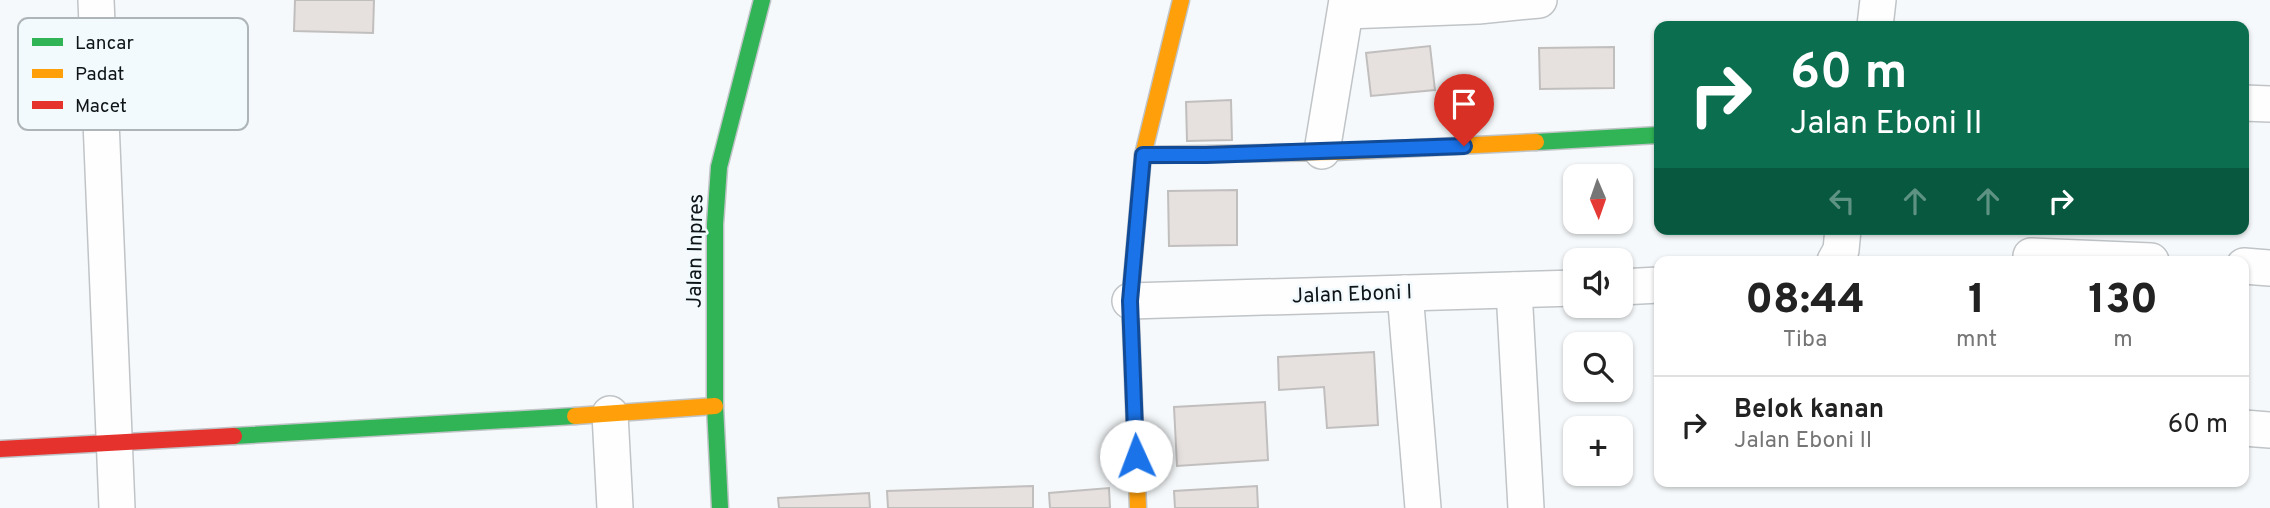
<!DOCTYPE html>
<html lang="id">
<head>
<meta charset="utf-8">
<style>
  body { margin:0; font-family:Overpass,sans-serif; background:#f2f2f2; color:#222; height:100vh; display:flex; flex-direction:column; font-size:26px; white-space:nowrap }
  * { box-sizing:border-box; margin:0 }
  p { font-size:23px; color:#767676 }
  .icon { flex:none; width:38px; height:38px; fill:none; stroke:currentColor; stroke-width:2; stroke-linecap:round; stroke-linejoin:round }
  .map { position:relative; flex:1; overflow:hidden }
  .sheet { position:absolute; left:1654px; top:256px; width:595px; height:231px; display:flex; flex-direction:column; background:#fff; border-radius:14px; box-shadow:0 2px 5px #0004 }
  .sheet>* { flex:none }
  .banner { position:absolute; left:1654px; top:21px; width:595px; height:214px; border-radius:14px; box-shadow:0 2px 5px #0004; background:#0b6e4f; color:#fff; overflow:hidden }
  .needle { width:46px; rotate:178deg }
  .controls { position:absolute; left:1563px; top:164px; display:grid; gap:14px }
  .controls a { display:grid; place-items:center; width:70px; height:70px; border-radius:14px; background:#fff; box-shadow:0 2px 5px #0004; font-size:35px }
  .pin { position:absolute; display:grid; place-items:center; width:60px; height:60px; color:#fff; margin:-72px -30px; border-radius:50% 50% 50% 0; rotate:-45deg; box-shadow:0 0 7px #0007 }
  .pin .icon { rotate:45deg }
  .me { position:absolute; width:77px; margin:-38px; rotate:358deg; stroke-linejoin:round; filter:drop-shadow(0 0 5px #0008) }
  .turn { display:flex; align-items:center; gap:24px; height:147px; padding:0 21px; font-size:32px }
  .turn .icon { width:91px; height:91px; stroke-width:2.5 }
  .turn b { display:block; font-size:49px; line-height:60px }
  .lanes { display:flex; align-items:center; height:66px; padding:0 21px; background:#0003; justify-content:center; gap:35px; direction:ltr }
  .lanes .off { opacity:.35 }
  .eta { display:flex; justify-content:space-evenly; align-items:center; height:119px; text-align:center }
  .eta b { font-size:42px; font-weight:800; line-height:49px }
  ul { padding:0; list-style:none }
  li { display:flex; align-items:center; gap:21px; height:98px; padding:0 21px; border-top:2px solid #e0e0e0 }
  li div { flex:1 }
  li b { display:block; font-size:26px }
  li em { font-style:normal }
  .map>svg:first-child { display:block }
</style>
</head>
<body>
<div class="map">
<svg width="2270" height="508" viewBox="0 0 2270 508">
  <rect width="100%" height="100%" fill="#f6f9fb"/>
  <g fill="#e6e0df" stroke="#c1bfbe" stroke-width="2">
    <path d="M295,0H374L373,33L294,31Z"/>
    <path d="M1430,46L1435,90L1371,96L1366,53Z"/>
    <path d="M1614,47V88L1540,89L1539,48Z"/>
    <path d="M1231,100L1232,140L1187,141L1186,102Z"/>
    <path d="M1237,190V245L1169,246L1168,191Z"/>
    <path d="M1374,352L1378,425L1327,428L1324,387L1279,390L1278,357Z"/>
    <path d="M1265,402L1268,460L1177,466L1174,407Z"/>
    <path d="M1033,486V508H888L887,491Z"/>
    <path d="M1257,486L1258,508H1175L1174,491Z"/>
    <path d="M1109,488L1110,508H1050L1049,493Z"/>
    <path d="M869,493L870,508H779L778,498Z"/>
  </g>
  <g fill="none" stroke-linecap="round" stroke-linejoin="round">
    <g stroke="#c0c4c7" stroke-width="38">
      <g id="street">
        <path d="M96,0L117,508"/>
        <path d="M1346,11L1478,6L1539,0"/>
        <path d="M1875,26L1878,0"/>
        <path d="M2244,103L2270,104"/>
        <path d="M1322,151L1347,0"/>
        <path d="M2031,256L2151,261"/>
        <path d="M1835,261L1841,250L1843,229"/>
        <path d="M2244,266L2270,268"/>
        <path d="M1620,287L1659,285"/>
        <path d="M1514,290L1526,508"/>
        <path d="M1405,293L1423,508"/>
        <path d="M1130,301L1575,288"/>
        <path d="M610,414L615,508"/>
        <path d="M2244,428L2270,430"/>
      </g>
    </g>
    <g stroke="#c0c4c7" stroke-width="19">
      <g id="fast">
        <path d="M1536,142L1659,135"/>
        <path d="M234,436L575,416"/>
        <path d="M720,508L715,406V224L719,167L762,0"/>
      </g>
    </g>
    <g stroke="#c0c4c7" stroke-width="19">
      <g id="slow">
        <path d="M1143,155L1336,152L1536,142"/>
        <path d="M575,416L715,406"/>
        <path d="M1138,508L1130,301L1143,155L1181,0"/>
      </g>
    </g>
    <g stroke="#c0c4c7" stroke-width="19">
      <path id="jam" d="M0,449L234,436"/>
    </g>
    <use href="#street" stroke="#fefefe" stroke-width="35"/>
    <use href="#fast" stroke="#30b455" stroke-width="16"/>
    <use href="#slow" stroke="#ff9f0a" stroke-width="16"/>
    <use href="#jam" stroke="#e5322d" stroke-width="16"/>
  </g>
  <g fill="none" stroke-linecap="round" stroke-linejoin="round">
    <g stroke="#114b97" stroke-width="18">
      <path id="route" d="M1136,456L1130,301L1143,155H1206L1464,146"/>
    </g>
    <use href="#route" stroke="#1a73e8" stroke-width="12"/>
  </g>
  <g text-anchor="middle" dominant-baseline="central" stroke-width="5" stroke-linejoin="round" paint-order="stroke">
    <g font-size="21" fill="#0e1417" stroke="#f3fafe">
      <text transform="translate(696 251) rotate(-89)">Jalan Inpres</text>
      <text transform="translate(1352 295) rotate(-2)">Jalan Eboni I</text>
    </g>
  </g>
  <rect x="18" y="18" width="230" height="112" rx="10" fill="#f3fafe" stroke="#aeb5b9" stroke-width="2"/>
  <rect x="32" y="38" width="31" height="8" fill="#30b455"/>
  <rect x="32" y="69" width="31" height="9" fill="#ff9f0a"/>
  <rect x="32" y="101" width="31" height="8" fill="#e5322d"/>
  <g font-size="19" fill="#0e1417">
    <text x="75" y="49">Lancar</text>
    <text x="75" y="80">Padat</text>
    <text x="75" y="112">Macet</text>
  </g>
</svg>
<div class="controls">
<a><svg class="needle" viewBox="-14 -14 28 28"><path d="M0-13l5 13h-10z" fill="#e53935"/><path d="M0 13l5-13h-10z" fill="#767676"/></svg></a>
<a><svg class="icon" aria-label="sound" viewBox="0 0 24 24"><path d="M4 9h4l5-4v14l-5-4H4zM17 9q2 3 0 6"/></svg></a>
<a><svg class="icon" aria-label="search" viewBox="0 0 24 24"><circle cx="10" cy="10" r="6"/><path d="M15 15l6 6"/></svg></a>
<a>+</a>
</div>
<div class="pin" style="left:1464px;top:146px;background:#d93025"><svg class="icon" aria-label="arrive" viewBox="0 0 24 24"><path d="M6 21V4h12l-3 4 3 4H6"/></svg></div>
<svg class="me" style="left:1136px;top:456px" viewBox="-20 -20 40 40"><circle r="19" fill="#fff"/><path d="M0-13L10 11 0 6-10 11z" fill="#1a73e8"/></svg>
<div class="banner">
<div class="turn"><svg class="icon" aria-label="right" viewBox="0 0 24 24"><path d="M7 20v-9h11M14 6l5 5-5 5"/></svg><div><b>60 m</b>Jalan Eboni II</div></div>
<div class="lanes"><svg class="icon off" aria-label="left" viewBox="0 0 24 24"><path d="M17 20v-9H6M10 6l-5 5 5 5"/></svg><svg class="icon off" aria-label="ahead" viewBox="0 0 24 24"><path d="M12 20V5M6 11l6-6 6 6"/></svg><svg class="icon off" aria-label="ahead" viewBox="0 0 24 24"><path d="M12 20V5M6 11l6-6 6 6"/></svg><svg class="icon" aria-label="right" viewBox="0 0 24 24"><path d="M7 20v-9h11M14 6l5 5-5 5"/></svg></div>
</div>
<section class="sheet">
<div class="eta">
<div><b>08:44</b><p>Tiba</p></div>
<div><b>1</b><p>mnt</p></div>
<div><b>130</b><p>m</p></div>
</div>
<ul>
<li><svg class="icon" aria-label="right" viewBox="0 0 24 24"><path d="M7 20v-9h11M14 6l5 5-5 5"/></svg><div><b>Belok kanan</b><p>Jalan Eboni II</p></div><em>60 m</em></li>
</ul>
</section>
</div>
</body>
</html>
